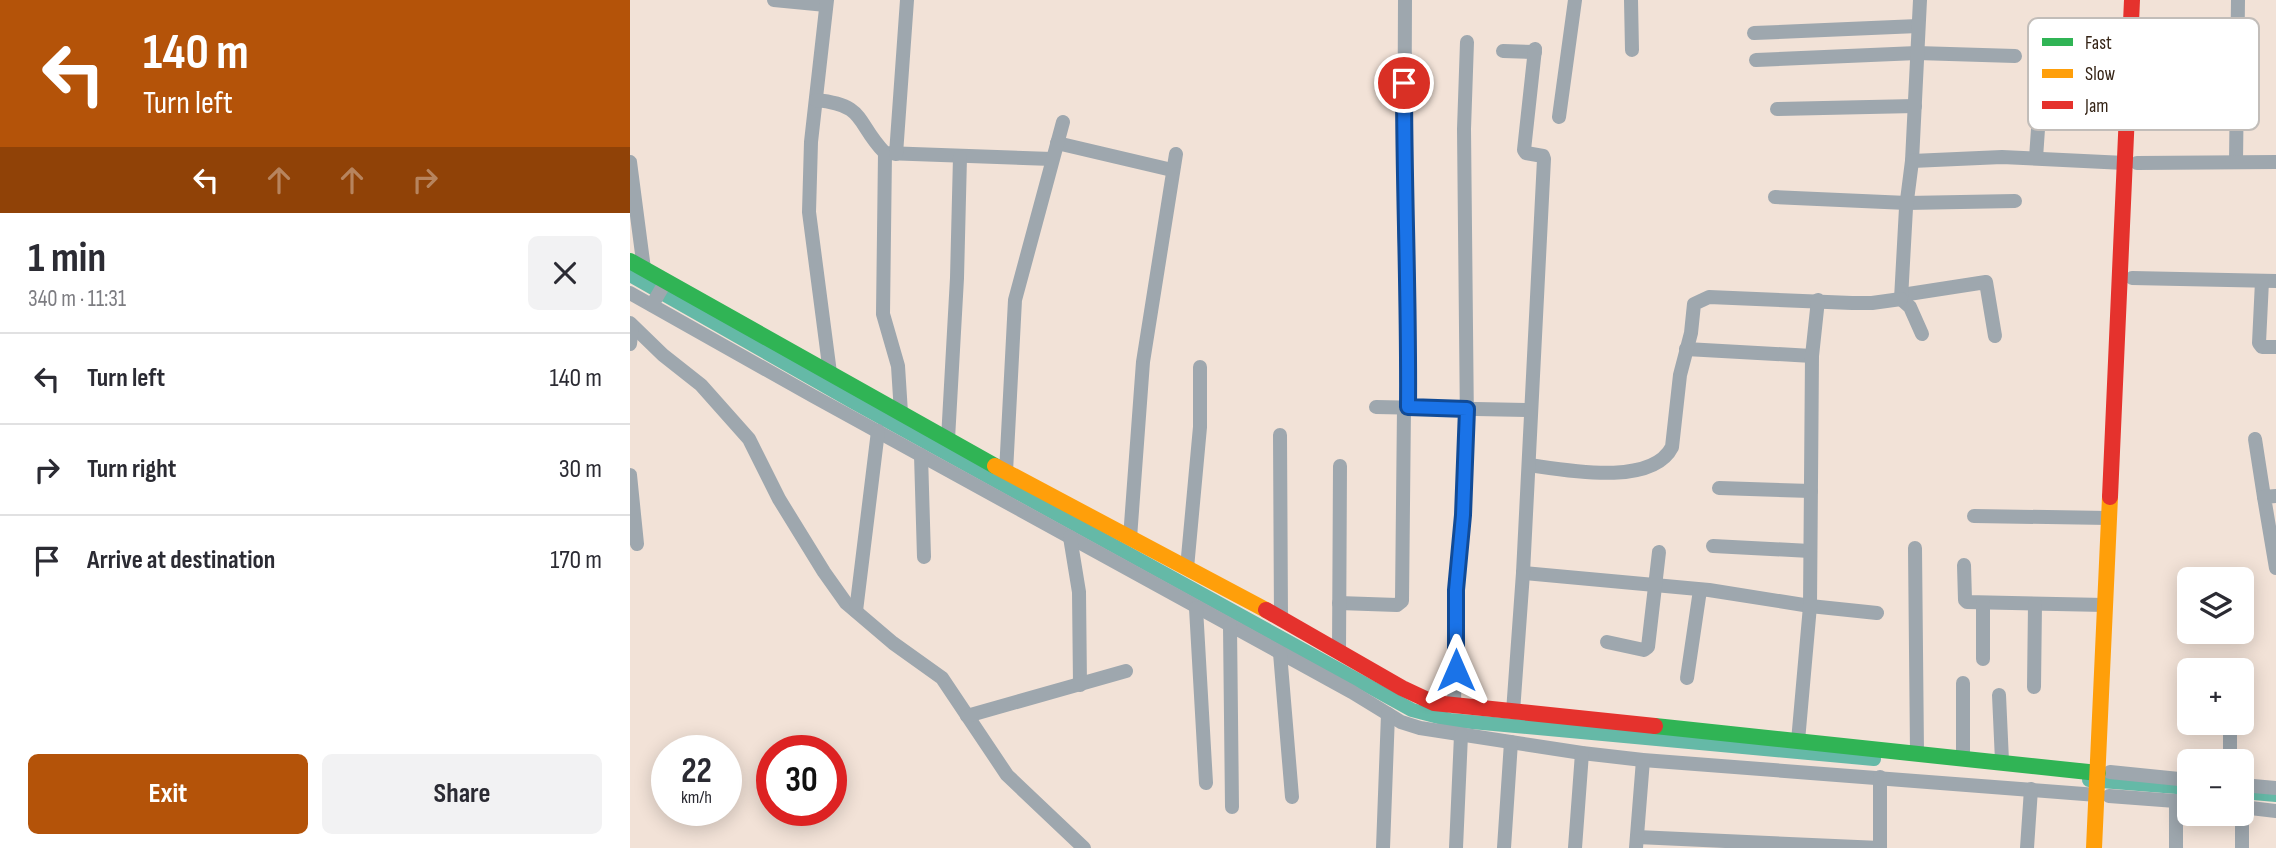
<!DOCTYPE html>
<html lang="en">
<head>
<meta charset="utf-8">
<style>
  body { margin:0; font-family:"Sofia Sans Condensed",sans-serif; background:#f2f2f3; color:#2b2b33; height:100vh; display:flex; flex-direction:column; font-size:26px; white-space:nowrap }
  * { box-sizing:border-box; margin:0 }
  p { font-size:23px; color:#7c7c81 }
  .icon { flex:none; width:38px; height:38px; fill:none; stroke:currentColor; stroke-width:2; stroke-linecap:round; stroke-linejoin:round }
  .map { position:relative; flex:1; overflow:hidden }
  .drawer { display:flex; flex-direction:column; background:#fff; width:630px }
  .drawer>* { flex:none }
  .banner { background:#b45309; color:#fff; overflow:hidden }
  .controls { position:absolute; left:1547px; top:567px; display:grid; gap:14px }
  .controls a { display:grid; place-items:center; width:77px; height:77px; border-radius:10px; background:#fff; box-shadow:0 4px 18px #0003; font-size:35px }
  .speed { position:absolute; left:21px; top:735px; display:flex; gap:14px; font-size:35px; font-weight:700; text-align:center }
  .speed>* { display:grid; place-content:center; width:91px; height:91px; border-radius:50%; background:#fff; box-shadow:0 4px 18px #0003; line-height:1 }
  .speed small { font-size:18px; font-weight:400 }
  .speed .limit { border:10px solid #d22; background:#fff; color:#111 }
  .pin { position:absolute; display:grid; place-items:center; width:60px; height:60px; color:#fff; margin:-30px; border:4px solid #fff; border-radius:50%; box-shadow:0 2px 7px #0007 }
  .me { position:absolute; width:77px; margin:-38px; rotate:0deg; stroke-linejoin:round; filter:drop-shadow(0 0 5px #0008) }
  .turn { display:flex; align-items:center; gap:24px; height:147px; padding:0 28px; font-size:32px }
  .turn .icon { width:91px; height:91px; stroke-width:2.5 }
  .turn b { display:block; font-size:49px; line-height:60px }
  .lanes { display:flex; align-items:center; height:66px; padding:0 28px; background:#0003; justify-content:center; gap:35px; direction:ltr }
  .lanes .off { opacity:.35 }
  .round { display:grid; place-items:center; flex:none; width:74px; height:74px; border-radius:10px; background:#f2f2f3 }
  .overview { display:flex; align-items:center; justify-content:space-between; height:119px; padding:0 28px }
  h1 { font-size:42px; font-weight:700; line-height:52px }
  .cta { display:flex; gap:14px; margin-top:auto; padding:14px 28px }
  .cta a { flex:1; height:80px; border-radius:10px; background:#b45309; color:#fff; font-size:28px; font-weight:700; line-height:80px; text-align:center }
  .cta a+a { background:#f2f2f3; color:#2b2b33 }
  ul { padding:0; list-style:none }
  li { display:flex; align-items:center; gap:21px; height:91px; padding:0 28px; border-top:2px solid #e1e1e2 }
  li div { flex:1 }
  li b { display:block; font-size:26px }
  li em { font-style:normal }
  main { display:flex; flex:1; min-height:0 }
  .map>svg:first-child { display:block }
</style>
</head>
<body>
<main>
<section class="drawer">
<div class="banner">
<div class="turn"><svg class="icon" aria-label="left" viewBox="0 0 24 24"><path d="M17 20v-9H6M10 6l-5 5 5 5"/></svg><div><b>140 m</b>Turn left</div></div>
<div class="lanes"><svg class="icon" aria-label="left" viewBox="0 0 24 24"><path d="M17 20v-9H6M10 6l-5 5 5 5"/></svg><svg class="icon off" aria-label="ahead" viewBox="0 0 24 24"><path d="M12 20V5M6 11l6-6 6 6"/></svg><svg class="icon off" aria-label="ahead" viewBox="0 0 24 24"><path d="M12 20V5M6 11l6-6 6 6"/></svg><svg class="icon off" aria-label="right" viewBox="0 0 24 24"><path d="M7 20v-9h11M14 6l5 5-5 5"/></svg></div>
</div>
<div class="overview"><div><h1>1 min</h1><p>340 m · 11:31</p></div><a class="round"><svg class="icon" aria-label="close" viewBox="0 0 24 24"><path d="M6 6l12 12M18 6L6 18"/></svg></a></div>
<ul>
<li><svg class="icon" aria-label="left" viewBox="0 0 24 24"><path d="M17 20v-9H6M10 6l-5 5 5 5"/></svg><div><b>Turn left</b></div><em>140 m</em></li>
<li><svg class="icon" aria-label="right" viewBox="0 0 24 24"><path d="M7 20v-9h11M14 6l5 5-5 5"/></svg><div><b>Turn right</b></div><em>30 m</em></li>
<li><svg class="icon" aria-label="arrive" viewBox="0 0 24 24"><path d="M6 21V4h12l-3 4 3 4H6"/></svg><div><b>Arrive at destination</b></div><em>170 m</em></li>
</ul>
<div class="cta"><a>Exit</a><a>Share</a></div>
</section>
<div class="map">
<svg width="1646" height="848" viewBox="0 0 1646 848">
  <rect width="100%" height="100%" fill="#f2e2d7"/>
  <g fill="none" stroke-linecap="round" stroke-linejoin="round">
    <g stroke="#65b9a7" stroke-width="14">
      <path d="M0,275L223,402L782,710L820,720L1244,759"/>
      <path d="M1459,780L1559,788"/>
      <path d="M1612,792L1646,795"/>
    </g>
    <g stroke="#9ea7ae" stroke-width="14">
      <path d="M144,0L196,5"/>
      <path d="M197,0L181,142L179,212L200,373"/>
      <path d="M775,0L774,229L779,315L778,407"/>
      <path d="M1001,0L1002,50"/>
      <path d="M1124,33L1288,26"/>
      <path d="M873,51L905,52"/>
      <path d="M1126,60L1287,53L1385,56"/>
      <path d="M186,100C237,105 225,122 255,153L422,159"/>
      <path d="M1147,109L1285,106"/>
      <path d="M929,117L945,0"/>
      <path d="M427,143L542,170"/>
      <path d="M255,153L253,314L268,366L271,413"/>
      <path d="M266,154L277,0"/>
      <path d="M1406,158L1410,100"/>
      <path d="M1282,161L1290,0"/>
      <path d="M0,162L14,269"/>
      <path d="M1606,162L1608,0"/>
      <path d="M1507,163L1646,162"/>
      <path d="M1145,197L1277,203L1385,201"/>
      <path d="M1502,278L1646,281"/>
      <path d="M1632,281L1629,343L1632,347H1646"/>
      <path d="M0,293L183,396L722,692L771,722L790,728L952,753L1013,760L1467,795"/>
      <path d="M1272,295L1356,282L1365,336"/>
      <path d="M1271,299L1276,208L1282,161L1372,157L1495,163"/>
      <path d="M1271,299L1280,307L1292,334"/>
      <path d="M22,305L36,281"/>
      <path d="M0,323L33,355L71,385L119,439L149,499L194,572L216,603L263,643L312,678L377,775L454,848"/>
      <path d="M0,344L2,326"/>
      <path d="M1056,349L1182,356"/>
      <path d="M746,407L901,410"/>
      <path d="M650,435L651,619"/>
      <path d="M318,439L327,278L330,157"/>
      <path d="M1625,439L1634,497"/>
      <path d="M291,455L294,557"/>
      <path d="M899,465C935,470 1022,487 1042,447L1050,375L1061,333L1064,304L1079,297L1222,303H1242L1271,299"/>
      <path d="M376,472L385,300L433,122"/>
      <path d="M0,475L7,544"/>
      <path d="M1089,488L1181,491"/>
      <path d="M1646,496L1634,497L1646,568"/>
      <path d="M1344,516L1479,518"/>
      <path d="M440,537L449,592L450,685"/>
      <path d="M500,538L513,362L546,154"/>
      <path d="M1083,546L1180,551"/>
      <path d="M1285,548L1287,753"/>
      <path d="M1334,565L1335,600L1337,602L1475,605"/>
      <path d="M557,568L570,427V367"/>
      <path d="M893,573L1079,590L1180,606L1247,613"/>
      <path d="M709,603L767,605L772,601L774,407"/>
      <path d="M1353,603V659"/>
      <path d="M566,608L576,783"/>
      <path d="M226,611L248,431"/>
      <path d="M600,626L602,807"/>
      <path d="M977,642L1014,650L1018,647L1029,552"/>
      <path d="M709,652L710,466"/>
      <path d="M650,653L662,797"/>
      <path d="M1057,678L1070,590"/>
      <path d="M1333,683V758"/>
      <path d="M1404,687L1405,604"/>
      <path d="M1369,695L1372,761"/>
      <path d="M824,706L826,590L833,515L837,427L834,129L837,42"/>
      <path d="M883,712L893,573L914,159L913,156L896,153L894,150L905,49"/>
      <path d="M337,716L496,671"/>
      <path d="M1168,741L1180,606L1182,356L1188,300"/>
      <path d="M1600,761V723"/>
      <path d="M1480,772L1559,780"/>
      <path d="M1612,785L1646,788"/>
      <path d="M1479,796L1559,802"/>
      <path d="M1546,801V848"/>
      <path d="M1612,807V848"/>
      <path d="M1612,807L1646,811"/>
      <path d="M1007,837L1250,848"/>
      <path d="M753,848L758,714"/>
      <path d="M826,848L831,735"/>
      <path d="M874,848L881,742"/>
      <path d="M945,848L952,753"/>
      <path d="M1006,848L1013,760"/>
      <path d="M1250,848V777"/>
      <path d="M1397,848L1401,789"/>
    </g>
    <g stroke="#30b455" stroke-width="16">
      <path d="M0,261L365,466"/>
      <path d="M1025,726L1468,773"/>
    </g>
    <g stroke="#ff9f0a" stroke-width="16">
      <path d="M365,466L636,610"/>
      <path d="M1464,848L1480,497"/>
    </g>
    <g stroke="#e5322d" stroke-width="16">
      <path d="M1480,497L1502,0"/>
      <path d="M636,610L772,688L804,703L1025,726"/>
    </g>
  </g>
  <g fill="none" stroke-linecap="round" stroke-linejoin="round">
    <g stroke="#114b97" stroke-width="18">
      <path id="route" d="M774,83C774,191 779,299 778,407L837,409L833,515L826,590V670"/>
    </g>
    <use href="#route" stroke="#1a73e8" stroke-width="12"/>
  </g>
  <rect x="1398" y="18" width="231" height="112" rx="10" fill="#fff" stroke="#c2bdb9" stroke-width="2"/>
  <rect x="1412" y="38" width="31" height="8" fill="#30b455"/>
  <rect x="1412" y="69" width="31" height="9" fill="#ff9f0a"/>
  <rect x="1412" y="101" width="31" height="8" fill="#e5322d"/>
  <g font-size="19" fill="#342315">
    <text x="1455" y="49">Fast</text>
    <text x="1455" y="80">Slow</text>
    <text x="1455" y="112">Jam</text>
  </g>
</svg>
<div class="controls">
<a><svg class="icon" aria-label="layers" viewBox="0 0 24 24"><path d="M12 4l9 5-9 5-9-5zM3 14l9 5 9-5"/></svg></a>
<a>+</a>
<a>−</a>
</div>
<div class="speed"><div>22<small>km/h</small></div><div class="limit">30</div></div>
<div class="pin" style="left:774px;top:83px;background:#d93025"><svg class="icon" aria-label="arrive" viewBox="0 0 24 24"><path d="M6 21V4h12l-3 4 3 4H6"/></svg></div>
<svg class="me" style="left:826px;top:670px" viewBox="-20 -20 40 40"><path d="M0-17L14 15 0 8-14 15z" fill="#1a73e8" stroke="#fff" stroke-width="4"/></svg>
</div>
</main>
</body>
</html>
